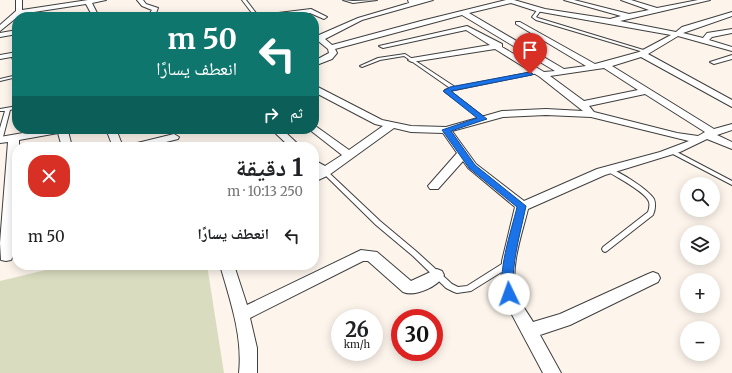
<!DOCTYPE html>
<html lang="ar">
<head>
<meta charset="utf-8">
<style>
  body { margin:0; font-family:Merriweather,"Noto Naskh Arabic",serif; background:#f6f6f6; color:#202124; direction:rtl; height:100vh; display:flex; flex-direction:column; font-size:15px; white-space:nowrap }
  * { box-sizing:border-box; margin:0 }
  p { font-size:13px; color:#757577 }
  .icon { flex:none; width:22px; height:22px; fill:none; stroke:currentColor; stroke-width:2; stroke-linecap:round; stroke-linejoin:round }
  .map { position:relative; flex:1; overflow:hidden; direction:ltr }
  .sheet { position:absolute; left:12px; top:142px; width:307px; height:128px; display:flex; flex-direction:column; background:#fff; border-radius:16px; box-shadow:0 2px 10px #0003; direction:rtl }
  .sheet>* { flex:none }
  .banner { position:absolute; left:12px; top:12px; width:307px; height:122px; border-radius:16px; box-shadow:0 2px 10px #0003; direction:rtl; background:#0f766e; color:#fff; overflow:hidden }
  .fabs { position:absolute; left:680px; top:177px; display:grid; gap:8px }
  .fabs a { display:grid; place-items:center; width:40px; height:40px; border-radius:50%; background:#fff; box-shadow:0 2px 10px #0003; font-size:20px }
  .speed { position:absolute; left:331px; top:309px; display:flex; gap:8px; font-size:20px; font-weight:700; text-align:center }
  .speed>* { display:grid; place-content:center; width:52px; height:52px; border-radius:50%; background:#fff; box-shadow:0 2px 10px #0003; line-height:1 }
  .speed small { font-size:10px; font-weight:400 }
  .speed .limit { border:6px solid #d22; background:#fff; color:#111 }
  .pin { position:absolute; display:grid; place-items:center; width:34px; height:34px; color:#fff; margin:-41px -17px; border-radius:50% 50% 50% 0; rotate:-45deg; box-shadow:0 0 4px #0007 }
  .pin .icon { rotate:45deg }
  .me { position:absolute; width:44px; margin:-22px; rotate:357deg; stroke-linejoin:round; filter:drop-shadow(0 0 3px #0008) }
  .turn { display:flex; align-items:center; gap:14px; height:84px; padding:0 16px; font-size:18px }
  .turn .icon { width:52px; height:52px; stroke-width:2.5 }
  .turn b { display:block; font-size:28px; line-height:34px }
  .then { display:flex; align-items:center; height:38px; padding:0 16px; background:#0003; gap:8px; font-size:15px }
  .round { display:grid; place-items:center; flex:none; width:42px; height:42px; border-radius:16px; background:#f6f6f6 }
  .summary { display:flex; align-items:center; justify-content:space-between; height:68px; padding:0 16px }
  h1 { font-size:24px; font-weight:700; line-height:30px }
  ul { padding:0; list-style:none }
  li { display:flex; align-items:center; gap:12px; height:52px; padding:0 16px }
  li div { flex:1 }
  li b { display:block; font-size:15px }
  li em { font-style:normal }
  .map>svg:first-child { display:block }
</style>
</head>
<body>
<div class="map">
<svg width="732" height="373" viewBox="0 0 732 373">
  <rect width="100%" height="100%" fill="#fdf5ec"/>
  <path fill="#dadcc0" d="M66,265H207L224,373H0V281Z"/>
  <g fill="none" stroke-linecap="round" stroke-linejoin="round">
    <g stroke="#3f3f3f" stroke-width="2">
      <g id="lane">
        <path d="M242,0H246L259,17H255Z"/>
        <path d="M343,0L353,1L377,0L353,3Z"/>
        <path d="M538,9L541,10L536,17L538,18L650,52L647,53L536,20L532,17Z"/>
        <path d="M12,54L15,55L17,59V65L15,64L11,55Z"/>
        <path d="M405,54L455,87L538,71L540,72L538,73L450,91L485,118V119L483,120L445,92V90L450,88L404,56L380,60L362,67L360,66L378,58Z"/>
        <path d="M17,75V77L0,81V79Z"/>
        <path d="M17,106V108L10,110L3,137L0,139V128L5,111H0V109Z"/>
        <path d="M673,150L732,181V185L671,153L670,152Z"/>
        <path d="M609,168C620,172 648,189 654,199C656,204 655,210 653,215L607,251L605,252L603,251L602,249L603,247L648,212C649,209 650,205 649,202C646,192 616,177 607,171L606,170L607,169Z"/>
        <path d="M325,170L327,171L380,221L417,252L452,284L458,287L467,286L505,262L508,261L511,262L512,264L511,266L471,291L457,293L454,292L446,288L413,256L376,225L323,173L322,172L323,171Z"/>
      </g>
    </g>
    <g stroke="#3f3f3f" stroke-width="2">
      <g id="street">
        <path d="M16,0H22V10L88,0H106L92,3L99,17H93L86,4L21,14L0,31V25L16,11Z"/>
        <path d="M137,0H143L146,4L158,8L156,13L157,17H151L150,13L152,10L142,6Z"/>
        <path d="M408,0H433L362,20L325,39L332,45L421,21L506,0H514L545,9L610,19L621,16L564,0H574L629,14L649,10L621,0H631L657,8L698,0H710L620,21L676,32L682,27L732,12V16L683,33L703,38L707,33L732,29V33L712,37L709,40L732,47V51L678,36L648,54L732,100V107L641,57L612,66L714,129L732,124V130L717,135L732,142V149L707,139L680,152L605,175L528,209C522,234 510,266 516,292C519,302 528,313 533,322L560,314L648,274L653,272L658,274L660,278L658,282L570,325L540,335L561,373H543L501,294L502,261L515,207L468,168L463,161L438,189H430L428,186L457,153L443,133L411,132L394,128L329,175L314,182V173L317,171L314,169V160L325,166L342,155L310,130V129H314V125L349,150L383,126L375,124L314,92V85L382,120L411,126L446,127L502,111L546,109L583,111L540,77L495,49L412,62L408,60L412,58L490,45L466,30L383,48L379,46L467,26L502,44V47L544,72L555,71L462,15L335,49L337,53L332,59L314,66V61L329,53L328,49L317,40L319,35L358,18L409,3ZM511,3L536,11L671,35L639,52L595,64L520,22H516V24L586,66L564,69L469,13ZM604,68L638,90L584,101L550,76ZM645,94L705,132L698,136L677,133L594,112L589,106ZM546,115L591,117L689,141L660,152L597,169L524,201L476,164L452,131L503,117Z"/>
        <path d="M311,9L327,17L324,19L310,13L278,17H259L262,15Z"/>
        <path d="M17,30V34L0,37V33Z"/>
        <path d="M17,52V56L0,59V55Z"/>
        <path d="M732,55V59L714,64L710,62Z"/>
        <path d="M46,129H69L68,131L72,147H62L58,133L19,140V147H17L13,256L11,260L6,261L1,260L0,243L8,142L0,143V137Z"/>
        <path d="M106,129H116L123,147H113Z"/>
        <path d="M271,129H282L301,147H290Z"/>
        <path d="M174,134L179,137L178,139L146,147H128L129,145Z"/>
        <path d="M361,250L377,252L411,281L437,269L442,271L444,275C438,287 415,297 403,292L368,261H363L250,318L257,348V373H239C243,336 230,300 220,265H234L247,305Z"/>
      </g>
    </g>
    <use href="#lane" fill="#fff" fill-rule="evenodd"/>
    <use href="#street" fill="#fff" fill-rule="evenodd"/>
  </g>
  <path fill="#1a73e8" stroke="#114b97" d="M530,72L533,74L532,75L451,91L487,119L451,131L475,165L526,206C521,230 514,254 513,279C513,285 516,291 513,297L509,299L505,297C495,276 512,229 517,207L469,168L442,130L477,118L443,91L450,87Z"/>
</svg>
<div class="fabs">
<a><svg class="icon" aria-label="search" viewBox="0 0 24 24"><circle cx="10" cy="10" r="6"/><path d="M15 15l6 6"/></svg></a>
<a><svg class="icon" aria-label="layers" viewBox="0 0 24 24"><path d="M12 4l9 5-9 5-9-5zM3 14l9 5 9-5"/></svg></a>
<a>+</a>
<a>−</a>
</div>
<div class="speed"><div>26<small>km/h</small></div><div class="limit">30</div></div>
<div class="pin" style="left:530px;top:74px;background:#d93025"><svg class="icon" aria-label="arrive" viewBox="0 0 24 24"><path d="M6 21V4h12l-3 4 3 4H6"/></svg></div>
<svg class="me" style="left:509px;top:294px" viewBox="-20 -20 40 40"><circle r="19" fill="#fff"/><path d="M0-13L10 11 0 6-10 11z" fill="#1a73e8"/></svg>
<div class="banner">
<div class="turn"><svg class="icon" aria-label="left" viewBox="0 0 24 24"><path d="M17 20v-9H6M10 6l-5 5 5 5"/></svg><div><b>50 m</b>انعطف يسارًا</div></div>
<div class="then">ثم<svg class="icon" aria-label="right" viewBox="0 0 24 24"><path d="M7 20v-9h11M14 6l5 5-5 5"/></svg></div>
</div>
<section class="sheet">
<div class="summary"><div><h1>1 دقيقة</h1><p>250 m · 10:13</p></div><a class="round" style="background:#d93025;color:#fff"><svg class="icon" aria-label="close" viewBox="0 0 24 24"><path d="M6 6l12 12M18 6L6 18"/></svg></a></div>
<ul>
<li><svg class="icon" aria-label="left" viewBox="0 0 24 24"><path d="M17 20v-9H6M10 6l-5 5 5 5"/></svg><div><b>انعطف يسارًا</b></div><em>50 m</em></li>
</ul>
</section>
</div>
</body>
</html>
